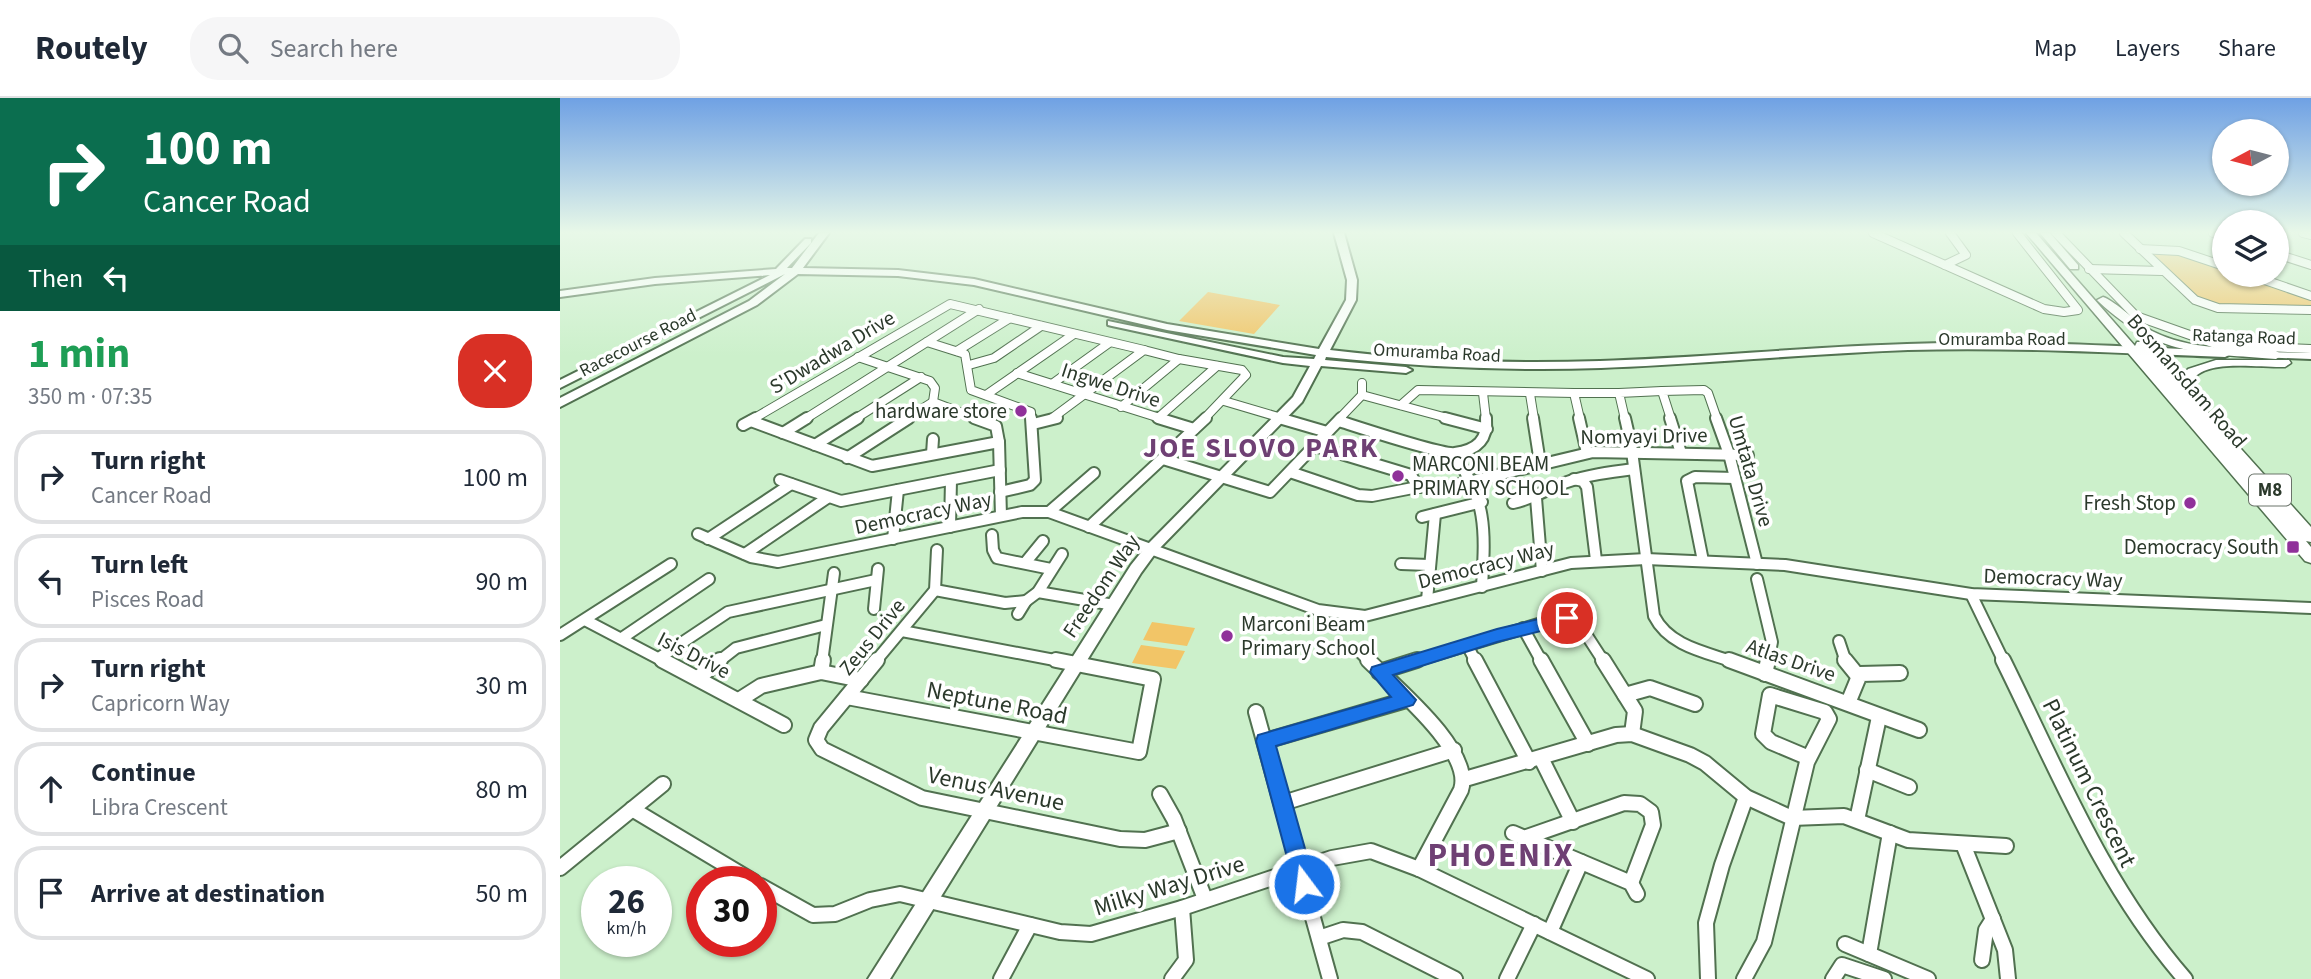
<!DOCTYPE html>
<html lang="en">
<head>
<meta charset="utf-8">
<style>
  body { margin:0; font-family:"Source Sans 3",sans-serif; background:#f6f6f7; color:#1f2937; height:100vh; display:flex; flex-direction:column; font-size:26px; white-space:nowrap }
  * { box-sizing:border-box; margin:0 }
  p { font-size:23px; color:#747a83 }
  .icon { flex:none; width:38px; height:38px; fill:none; stroke:currentColor; stroke-width:2; stroke-linecap:round; stroke-linejoin:round }
  .map { position:relative; flex:1; overflow:hidden }
  .side { display:flex; flex-direction:column; background:#fff; width:560px }
  .side>* { flex:none }
  .hud { background:#0b6e4f; color:#fff; overflow:hidden }
  .needle { width:46px; rotate:263deg }
  .buttons { position:absolute; left:1652px; top:21px; display:grid; gap:14px }
  .buttons a { display:grid; place-items:center; width:77px; height:77px; border-radius:50%; background:#fff; box-shadow:0 2px 5px #0004; font-size:35px }
  .speed { position:absolute; left:21px; top:768px; display:flex; gap:14px; font-size:35px; font-weight:700; text-align:center }
  .speed>* { display:grid; place-content:center; width:91px; height:91px; border-radius:50%; background:#fff; box-shadow:0 2px 5px #0004; line-height:1 }
  .speed small { font-size:18px; font-weight:400 }
  .speed .limit { border:10px solid #d22; background:#fff; color:#111 }
  .pin { position:absolute; display:grid; place-items:center; width:60px; height:60px; color:#fff; margin:-30px; border:4px solid #fff; border-radius:50%; box-shadow:0 2px 7px #0007 }
  .me { position:absolute; width:77px; margin:-38px; rotate:345deg; stroke-linejoin:round; filter:drop-shadow(0 0 5px #0008) }
  .turn { display:flex; align-items:center; gap:24px; height:147px; padding:0 28px; font-size:32px }
  .turn .icon { width:91px; height:91px; stroke-width:2.5 }
  .turn b { display:block; font-size:49px; line-height:60px }
  .then { display:flex; align-items:center; height:66px; padding:0 28px; background:#0003; gap:14px; font-size:26px }
  .round { display:grid; place-items:center; flex:none; width:74px; height:74px; border-radius:28px; background:#f6f6f7 }
  .overview { display:flex; align-items:center; justify-content:space-between; height:119px; padding:0 28px }
  h1 { font-size:42px; font-weight:700; line-height:52px; color:#1e9e55 }
  ul { padding:0; list-style:none }
  li { display:flex; align-items:center; gap:21px; height:94px; margin:0 14px 10px; padding:0 14px; border:4px solid #e0e1e3; border-radius:28px }
  li div { flex:1 }
  li b { display:block; font-size:26px }
  li em { font-style:normal }
  header { display:flex; align-items:center; gap:42px; box-sizing:border-box; height:98px; padding:0 35px; background:#fff; border-bottom:2px solid #e0e1e3 }
  header strong { font-size:33px }
  nav { display:flex; gap:38px; margin-inline-start:auto; font-size:24px }
  .search { width:490px; height:63px; background:#f6f6f7; display:flex; align-items:center; gap:18px; box-sizing:border-box; padding:0 24px; border-radius:28px; color:#747a83; font-size:26px }
  main { display:flex; flex:1; min-height:0 }
  .map>svg:first-child { display:block }
</style>
</head>
<body>
<header>
<strong>Routely</strong>
<div class="search"><svg class="icon" aria-label="search" viewBox="0 0 24 24"><circle cx="10" cy="10" r="6"/><path d="M15 15l6 6"/></svg>Search here</div>
<nav><a>Map</a><a>Layers</a><a>Share</a></nav>
</header>
<main>
<section class="side">
<div class="hud">
<div class="turn"><svg class="icon" aria-label="right" viewBox="0 0 24 24"><path d="M7 20v-9h11M14 6l5 5-5 5"/></svg><div><b>100 m</b>Cancer Road</div></div>
<div class="then">Then<svg class="icon" aria-label="left" viewBox="0 0 24 24"><path d="M17 20v-9H6M10 6l-5 5 5 5"/></svg></div>
</div>
<div class="overview"><div><h1>1 min</h1><p>350 m · 07:35</p></div><a class="round" style="background:#d93025;color:#fff"><svg class="icon" aria-label="close" viewBox="0 0 24 24"><path d="M6 6l12 12M18 6L6 18"/></svg></a></div>
<ul>
<li><svg class="icon" aria-label="right" viewBox="0 0 24 24"><path d="M7 20v-9h11M14 6l5 5-5 5"/></svg><div><b>Turn right</b><p>Cancer Road</p></div><em>100 m</em></li>
<li><svg class="icon" aria-label="left" viewBox="0 0 24 24"><path d="M17 20v-9H6M10 6l-5 5 5 5"/></svg><div><b>Turn left</b><p>Pisces Road</p></div><em>90 m</em></li>
<li><svg class="icon" aria-label="right" viewBox="0 0 24 24"><path d="M7 20v-9h11M14 6l5 5-5 5"/></svg><div><b>Turn right</b><p>Capricorn Way</p></div><em>30 m</em></li>
<li><svg class="icon" aria-label="ahead" viewBox="0 0 24 24"><path d="M12 20V5M6 11l6-6 6 6"/></svg><div><b>Continue</b><p>Libra Crescent</p></div><em>80 m</em></li>
<li><svg class="icon" aria-label="arrive" viewBox="0 0 24 24"><path d="M6 21V4h12l-3 4 3 4H6"/></svg><div><b>Arrive at destination</b></div><em>50 m</em></li>
</ul>
</section>
<div class="map">
<svg width="1751" height="881" viewBox="0 0 1751 881">
  <rect width="100%" height="100%" fill="#ccf0cb"/>
  <g fill="#f2c567">
    <path d="M1579,151L1615,152L1664,168V177H1690L1751,198V212L1657,209L1634,202Z"/>
    <path d="M648,194L720,207L694,236L619,223Z"/>
    <path d="M592,524L635,530L627,548L583,542Z"/>
    <path d="M581,547L625,553L616,571L572,565Z"/>
  </g>
  <g fill="none" stroke-linecap="round" stroke-linejoin="round">
    <g stroke="#517150" stroke-width="10">
      <g id="street-far2">
        <path d="M1313,135L1484,211L1504,214L1518,212L1457,135"/>
        <path d="M1496,135L1576,218L1658,247L1751,251"/>
        <path d="M1564,135L1635,202L1658,210L1751,212"/>
        <path d="M1653,135L1664,138"/>
        <path d="M1743,135L1751,137"/>
        <path d="M1580,151L1619,153L1664,168"/>
        <path d="M1717,156L1751,167"/>
        <path d="M1385,167L1406,157L1390,135"/>
        <path d="M1529,171L1602,173"/>
        <path d="M1690,177L1751,198"/>
        <path d="M367,244L405,256L411,292L471,314V321"/>
        <path d="M397,253L450,220"/>
        <path d="M298,259L370,283L375,290L373,304L418,321"/>
        <path d="M619,261L682,272L686,277L644,321"/>
        <path d="M409,267L434,260L481,228"/>
        <path d="M457,275L603,321"/>
        <path d="M492,286L549,245"/>
        <path d="M923,295L926,321"/>
        <path d="M970,296L974,321"/>
        <path d="M426,297L514,236"/>
        <path d="M802,297L891,321"/>
        <path d="M664,303L725,321"/>
        <path d="M841,307L858,292L1014,295"/>
        <path d="M598,320L657,268"/>
        <path d="M193,321L390,206L584,252"/>
        <path d="M245,321L419,211"/>
        <path d="M295,321L361,279"/>
        <path d="M346,321L373,304"/>
        <path d="M491,321L584,252L619,261L561,309"/>
        <path d="M779,321L802,297V285"/>
        <path d="M1020,321L1014,295H1059"/>
        <path d="M1065,321L1059,295L1102,293"/>
        <path d="M1111,321L1102,293L1144,292L1148,295L1157,321"/>
      </g>
    </g>
    <g stroke="#517150" stroke-width="14">
      <g id="street-far1">
        <path d="M414,320L436,328L439,344L441,418"/>
        <path d="M598,320L634,331"/>
        <path d="M719,320L767,334"/>
        <path d="M885,320L927,331"/>
        <path d="M973,320L980,365"/>
        <path d="M1019,320L1027,355"/>
        <path d="M1065,320L1071,346L1094,518C1109,548 1145,554 1174,564"/>
        <path d="M1110,320L1121,355"/>
        <path d="M1156,320L1169,356L1197,466"/>
        <path d="M191,323L312,368L439,344"/>
        <path d="M779,323C798,329 882,357 895,355C917,352 928,342 926,320"/>
        <path d="M473,326L497,320"/>
        <path d="M183,327L196,320"/>
        <path d="M223,335L247,320"/>
        <path d="M255,347L298,320"/>
        <path d="M755,348L851,377L858,389"/>
        <path d="M372,356L373,341"/>
        <path d="M893,356C928,401 925,435 922,489"/>
        <path d="M287,360L349,320"/>
        <path d="M603,361L710,394L781,320"/>
        <path d="M730,374L798,397L812,398L858,389L891,388L1033,354L1188,357"/>
        <path d="M1014,381L1023,383L1027,389L1036,462"/>
        <path d="M220,382L281,403L440,372"/>
        <path d="M440,394L470,387L475,382L471,320"/>
        <path d="M976,400L982,473"/>
        <path d="M953,405C976,400 984,392 1004,385C1027,377 1050,374 1074,371"/>
        <path d="M489,414L534,375"/>
        <path d="M862,419L922,404"/>
        <path d="M390,429L391,382"/>
        <path d="M529,429L646,320"/>
        <path d="M138,436L191,459L218,464L462,414H489L758,512L805,518L1011,465L1086,461L1225,467L1411,496L1751,510"/>
        <path d="M432,437L433,452L437,460L491,471"/>
        <path d="M148,441L231,386"/>
        <path d="M333,441L338,392"/>
        <path d="M185,456L267,400"/>
        <path d="M1143,463L1127,383L1135,379L1175,380"/>
        <path d="M465,465L483,443"/>
        <path d="M841,466L869,467"/>
        <path d="M1197,481L1212,544L1208,564"/>
        <path d="M375,492L445,505L466,503"/>
        <path d="M478,494L554,507"/>
        <path d="M1411,496L1444,564"/>
        <path d="M867,502L875,416"/>
        <path d="M314,511L318,471"/>
        <path d="M458,516L466,503L478,494L502,456"/>
        <path d="M25,522L105,564"/>
        <path d="M963,530L982,564"/>
        <path d="M342,533L505,564"/>
        <path d="M0,537L111,466"/>
        <path d="M62,540L149,481"/>
        <path d="M1279,543L1286,564"/>
        <path d="M907,547L916,564"/>
        <path d="M801,555L810,564"/>
        <path d="M99,560L168,514L316,482"/>
        <path d="M158,564L176,550L266,527"/>
        <path d="M262,564L274,475"/>
        <path d="M315,564L375,492L377,452"/>
        <path d="M852,564L995,521H1013L1020,527L1044,564"/>
      </g>
    </g>
    <g stroke="#517150" stroke-width="18">
      <g id="street">
        <path d="M102,562L224,627"/>
        <path d="M317,562L261,630L256,642L262,651L362,700L560,741L585,742L619,733"/>
        <path d="M808,562C834,588 914,653 901,692L859,771"/>
        <path d="M915,562L969,664"/>
        <path d="M981,562L1028,646"/>
        <path d="M1043,562L1075,613L1072,636"/>
        <path d="M1169,562L1359,632"/>
        <path d="M1285,562L1298,578"/>
        <path d="M1443,562C1498,673 1543,787 1625,881"/>
        <path d="M261,574L263,562"/>
        <path d="M819,574L857,562"/>
        <path d="M1205,576L1208,562"/>
        <path d="M138,580L160,562"/>
        <path d="M1065,597L1090,590L1135,606"/>
        <path d="M287,599L579,654L593,581L496,562"/>
        <path d="M179,602L201,588L261,574L301,582"/>
        <path d="M1288,605L1300,576L1340,575"/>
        <path d="M696,614L770,881"/>
        <path d="M705,643L846,602"/>
        <path d="M981,660L1013,724"/>
        <path d="M1307,672L1349,689"/>
        <path d="M905,681L1056,637L1072,636L1130,657L1145,665L1186,699L1232,720L1284,718L1348,742L1446,748"/>
        <path d="M600,696L614,721L645,801"/>
        <path d="M723,705L894,652"/>
        <path d="M72,711L194,784"/>
        <path d="M1297,722L1319,619"/>
        <path d="M953,735L1071,785L1077,796"/>
        <path d="M964,740L1064,705L1080,706L1091,714L1093,727L1071,785"/>
        <path d="M1403,746L1445,852L1448,881"/>
        <path d="M0,770L103,686"/>
        <path d="M201,788L253,817L275,816L310,802L340,796L500,834L531,836L622,810L772,760L811,753L859,771L1087,881"/>
        <path d="M990,834L1021,764"/>
        <path d="M759,840L783,832L802,834L895,881"/>
        <path d="M1285,846L1368,881"/>
        <path d="M1309,856L1330,735"/>
        <path d="M1422,862L1426,832L1433,821"/>
        <path d="M441,881L470,827"/>
        <path d="M612,881L626,862L622,810"/>
        <path d="M947,881L974,826"/>
        <path d="M1148,881L1146,825L1162,767L1186,699"/>
        <path d="M1184,881L1204,844L1247,664L1269,621L1265,614L1210,597L1203,636L1211,644L1249,660"/>
        <path d="M1273,881L1282,867L1324,881"/>
      </g>
    </g>
    <g stroke="#517150" stroke-width="4">
      <g id="secondary">
        <path d="M259,135H269L243,170L338,172L414,181L607,226L759,251L786,202L787,182L774,135H784L797,182L796,202L770,252C860,263 949,266 1040,263C1142,260 1244,249 1347,246C1453,242 1559,248 1665,253L1671,256L1665,259C1559,255 1453,249 1348,252C1245,256 1143,266 1041,270C949,273 858,269 766,259L765,262L846,269L852,272L846,275L761,268L742,304L597,453L581,475L330,881H308L571,467L587,447L733,299L750,268L723,265L552,228L548,227V223L723,259L754,261L756,257L607,232L414,187L338,178L238,176L197,207L0,309V300L189,203L225,176L0,290V282L210,177L95,186L0,199V193L95,180L216,171L245,141H251V145L227,170H232Z"/>
        <path d="M1702,254L1751,255V261L1698,259V255Z"/>
      </g>
    </g>
    <g stroke="#517150" stroke-width="3">
      <g id="primary">
        <path d="M1466,135H1476L1575,248L1577,244H1585L1621,284L1620,281L1628,271L1656,262H1729L1731,265L1725,269C1700,270 1649,261 1633,281L1641,300L1638,303L1751,429V444L1746,443L1751,449V465L1745,463Z"/>
        <path d="M1480,135H1490L1518,167V171H1510Z"/>
        <path d="M1543,199C1557,204 1575,224 1592,233C1629,252 1675,250 1716,253L1722,257L1716,261C1642,255 1597,258 1539,204L1537,202Z"/>
      </g>
    </g>
    <use href="#street-far2" stroke="#fff" stroke-width="8"/>
    <use href="#street-far1" stroke="#fff" stroke-width="10"/>
    <use href="#street" stroke="#fff" stroke-width="14"/>
    <use href="#secondary" fill="#fff" fill-rule="evenodd"/>
    <use href="#primary" fill="#fff" fill-rule="evenodd"/>
  </g>
  <linearGradient id="sky" x2="0" y2="1"><stop stop-color="#6fa1e4"/><stop offset="0.52" stop-color="#e8f8e8"/><stop offset="1" stop-color="#e8f8e8" stop-opacity="0"/></linearGradient>
  <rect width="1751" height="258" fill="url(#sky)"/>
  <path fill="#1a73e8" stroke="#114b97" stroke-width="2" d="M1007,514L1013,516L1016,520L1013,525L937,544L833,577L856,602L853,607L716,648L755,786L752,793L744,796L736,793L696,643L698,637L831,599L810,574L812,569L937,531Z"/>
  <g fill="#90319a" stroke="#fff" stroke-width="2.5">
    <circle cx="461" cy="313" r="7"/>
    <circle cx="838" cy="378" r="7"/>
    <circle cx="1630" cy="405" r="7"/>
    <rect x="1726" y="442" width="14" height="14" rx="3.5"/>
    <circle cx="667" cy="538" r="7"/>
  </g>
  <g text-anchor="middle" dominant-baseline="central" stroke-width="7" stroke-linejoin="round" paint-order="stroke">
    <g font-size="18" fill="#2b392b" stroke="#fff">
      <text transform="translate(1684 239) rotate(2)">Ratanga Road</text>
      <text x="1442" y="241">Omuramba Road</text>
      <text transform="translate(78 245) rotate(-27)">Racecourse Road</text>
      <text transform="translate(877 255) rotate(3)">Omuramba Road</text>
    </g>
    <rect fill="#fff" stroke="#6b746b" stroke-width="2" x="1689" y="376.5" width="42" height="31" rx="5"/>
    <g font-size="19" font-weight="bold" fill="#2b392b">
      <text x="1710" y="392">M8</text>
    </g>
    <g font-size="21" fill="#2b392b" stroke="#fff">
      <text transform="translate(272 254) rotate(-31)">S'Dwadwa Drive</text>
      <text transform="translate(1627 283) rotate(49)">Bosmansdam Road</text>
      <text transform="translate(551 287) rotate(18)">Ingwe Drive</text>
      <text transform="translate(1084 338) rotate(-1)">Nomyayi Drive</text>
      <text transform="translate(1191 373) rotate(74)">Umtata Drive</text>
      <text transform="translate(363 415) rotate(-12)">Democracy Way</text>
      <text transform="translate(926 467) rotate(-14)">Democracy Way</text>
      <text transform="translate(1493 480) rotate(2)">Democracy Way</text>
      <text transform="translate(541 488) rotate(-56)">Freedom Way</text>
      <text transform="translate(312 539) rotate(-51)">Zeus Drive</text>
      <text transform="translate(134 557) rotate(27)">Isis Drive</text>
      <text transform="translate(1231 562) rotate(19)">Atlas Drive</text>
    </g>
    <g font-size="21" fill="#2b392b" stroke="#fff" text-anchor="end">
      <text x="447" y="313">hardware store</text>
      <text x="852" y="366" text-anchor="start">MARCONI BEAM<tspan x="852" dy="24">PRIMARY SCHOOL</tspan></text>
      <text x="1616" y="405">Fresh Stop</text>
      <text x="1719" y="449">Democracy South</text>
      <text x="681" y="526" text-anchor="start">Marconi Beam<tspan x="681" dy="24">Primary School</tspan></text>
    </g>
    <g font-size="24" fill="#2b392b" stroke="#fff">
      <text transform="translate(437 605) rotate(11)">Neptune Road</text>
      <text transform="translate(1529 685) rotate(64)">Platinum Crescent</text>
      <text transform="translate(436 691) rotate(12)">Venus Avenue</text>
      <text transform="translate(609 788) rotate(-17)">Milky Way Drive</text>
    </g>
    <g font-size="28" font-weight="bold" letter-spacing="2" fill="#6f4074" stroke="#fff">
      <text x="701" y="350">JOE SLOVO PARK</text>
    </g>
    <g font-size="33" font-weight="bold" letter-spacing="2" fill="#6f4074" stroke="#fff">
      <text x="941" y="757">PHOENIX</text>
    </g>
  </g>
</svg>
<div class="buttons">
<a><svg class="needle" viewBox="-14 -14 28 28"><path d="M0-13l5 13h-10z" fill="#e53935"/><path d="M0 13l5-13h-10z" fill="#747a83"/></svg></a>
<a><svg class="icon" aria-label="layers" viewBox="0 0 24 24"><path d="M12 4l9 5-9 5-9-5zM3 14l9 5 9-5"/></svg></a>
</div>
<div class="speed"><div>26<small>km/h</small></div><div class="limit">30</div></div>
<div class="pin" style="left:1007px;top:520px;background:#d93025"><svg class="icon" aria-label="arrive" viewBox="0 0 24 24"><path d="M6 21V4h12l-3 4 3 4H6"/></svg></div>
<svg class="me" style="left:744px;top:786px" viewBox="-20 -20 40 40"><circle r="17" fill="#1a73e8" stroke="#fff" stroke-width="3"/><path d="M0-11L8 9 0 5-8 9z" fill="#fff"/></svg>
</div>
</main>
</body>
</html>
